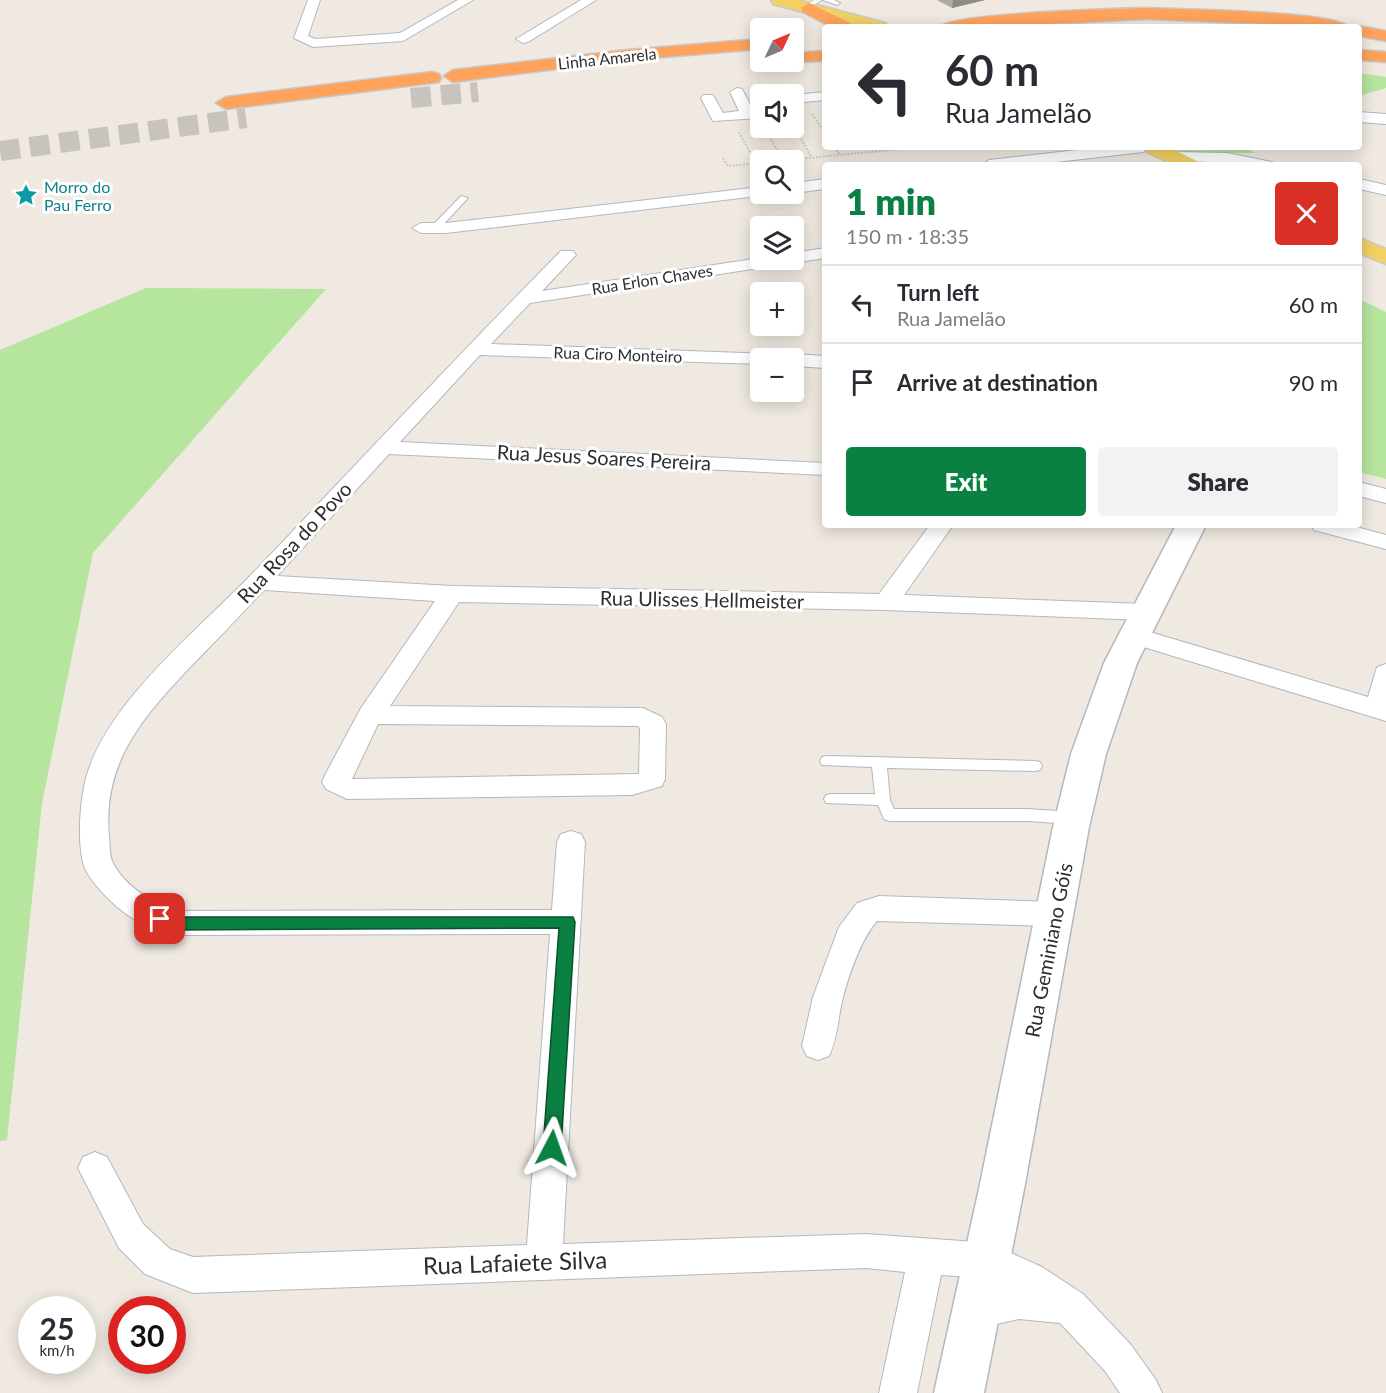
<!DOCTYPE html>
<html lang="en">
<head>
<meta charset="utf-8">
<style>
  body { margin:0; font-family:Lato,sans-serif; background:#f2f2f3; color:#2b2b33; height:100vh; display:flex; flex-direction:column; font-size:22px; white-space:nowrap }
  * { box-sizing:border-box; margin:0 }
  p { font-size:20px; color:#7c7c81 }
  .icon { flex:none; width:33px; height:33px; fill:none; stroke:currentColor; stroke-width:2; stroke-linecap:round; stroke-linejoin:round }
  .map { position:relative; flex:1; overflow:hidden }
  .sheet { position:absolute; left:822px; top:162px; width:540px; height:366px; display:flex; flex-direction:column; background:#fff; border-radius:6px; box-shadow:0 3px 15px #0003 }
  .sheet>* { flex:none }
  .top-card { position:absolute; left:822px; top:24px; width:540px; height:126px; border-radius:6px; box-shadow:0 3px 15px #0003; background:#fff; color:#2b2b33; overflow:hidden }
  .needle { width:39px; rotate:46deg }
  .controls { position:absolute; left:750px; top:18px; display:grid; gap:12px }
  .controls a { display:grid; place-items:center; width:54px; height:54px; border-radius:6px; background:#fff; box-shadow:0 3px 15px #0003; font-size:30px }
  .speed { position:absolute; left:18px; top:1296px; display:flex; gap:12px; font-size:30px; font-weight:700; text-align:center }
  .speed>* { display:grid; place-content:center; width:78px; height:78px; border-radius:50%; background:#fff; box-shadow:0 3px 15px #0003; line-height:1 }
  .speed small { font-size:15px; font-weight:400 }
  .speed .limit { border:9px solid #d22; background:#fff; color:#111 }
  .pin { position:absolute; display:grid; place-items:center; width:51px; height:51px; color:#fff; margin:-26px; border-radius:12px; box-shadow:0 3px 9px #0006 }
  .me { position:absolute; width:66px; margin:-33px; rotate:4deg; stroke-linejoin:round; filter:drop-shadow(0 0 4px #0008) }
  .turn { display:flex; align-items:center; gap:21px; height:126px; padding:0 24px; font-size:27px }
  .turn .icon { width:78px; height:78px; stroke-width:2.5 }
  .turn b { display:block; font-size:42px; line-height:51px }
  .round { display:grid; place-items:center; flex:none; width:63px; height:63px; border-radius:6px; background:#f2f2f3 }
  .summary { display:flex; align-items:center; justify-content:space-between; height:102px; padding:0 24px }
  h1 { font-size:36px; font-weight:800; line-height:45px; color:#0b8043 }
  .action { display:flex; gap:12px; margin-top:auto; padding:12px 24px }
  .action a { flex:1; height:69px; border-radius:6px; background:#0b8043; color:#fff; font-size:24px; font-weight:800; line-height:69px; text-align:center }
  .action a+a { background:#f2f2f3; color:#2b2b33 }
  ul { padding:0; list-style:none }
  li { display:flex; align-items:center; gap:18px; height:78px; padding:0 24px; border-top:2px solid #e1e1e2 }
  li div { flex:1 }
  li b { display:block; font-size:22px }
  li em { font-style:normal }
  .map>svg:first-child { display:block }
</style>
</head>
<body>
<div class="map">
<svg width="1386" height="1393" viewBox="0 0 1386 1393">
  <rect width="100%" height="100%" fill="#efe9e1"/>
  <g fill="#b6e59e">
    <path d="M1359,73L1386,77V88L1359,96Z"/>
    <path d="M1173,147H1243L1256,153H1184Z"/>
    <path d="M146,288L326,289L93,553L42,803L7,1140L0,1141V350Z"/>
    <path d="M1359,299L1386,312V479L1359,472Z"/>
  </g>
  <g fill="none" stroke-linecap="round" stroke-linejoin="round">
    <g stroke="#c8c4bd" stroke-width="20" stroke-dasharray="20 10" stroke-linecap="butt">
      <path d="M411,98L478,92"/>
      <path d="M0,151L246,118"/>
    </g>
    <g stroke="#b4b7c1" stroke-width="2">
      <g id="lane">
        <path d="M814,0H822L808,8H804V6Z"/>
        <path d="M823,0H834L840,3L837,5Z"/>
        <path d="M461,196L468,198L438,230H432V226Z"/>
        <path d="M827,756L1035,761L1040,762L1042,766L1040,770L1035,771L887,768L890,800L894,809H1027L1073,812L1078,814L1080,818L1078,822L1073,824L1027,821H889L884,819L878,805L826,803L824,799L826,795L831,794H875L872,767L822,765L820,761L822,757Z"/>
      </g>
    </g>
    <g stroke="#b4b7c1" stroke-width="2">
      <g id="street">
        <path d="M308,0H320L308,36L315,39L400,33L458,0H473L403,41L313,47L294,38Z"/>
        <path d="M581,0H596L528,42L523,43L516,39Z"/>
        <path d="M737,88L742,89L753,110H760V118L713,121L701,98L703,95H713L723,113L739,111L730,92Z"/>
        <path d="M825,92V100L794,103V95Z"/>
        <path d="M1359,112L1386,114V124L1359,122Z"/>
        <path d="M1103,147H1151L1143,152L1030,165H981L989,160Z"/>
        <path d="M1172,152L1227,153L1272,162L1274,165L1166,160L1164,157L1166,154Z"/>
        <path d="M825,179V189L794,193V183Z"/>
        <path d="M1359,179L1386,185V195L1359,189Z"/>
        <path d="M760,187V194H767L766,195L446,233H421L412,228L421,223H446Z"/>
        <path d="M825,248V258L530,303L491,344L769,354L771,358H760V364L480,355L400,442L825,463V475L389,454L277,576L452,586L879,594L930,525H953L904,595L1145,604L1153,606L1157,612L1153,618L1145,620L886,610L459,602L390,706L643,708L662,717L666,724L665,779L662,786L632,795L347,799L326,789L322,782L325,775L361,708L435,601L264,590C241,614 218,639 194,663C146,714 102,760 109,836C110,844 109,856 113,863C126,888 152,902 178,911L552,910L557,842L561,834L571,831L581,834L585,842L563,1244L866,1234L989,1243L1042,1267L1083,1294L1131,1345L1156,1380L1162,1393H1120L1105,1371L1060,1323L1019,1319L978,1328L965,1323L960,1310L965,1297L1001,1286L987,1278L941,1275L917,1393H879L905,1272L866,1268L193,1293L145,1274L119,1248L78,1168L83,1157L95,1152L107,1157L143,1224L170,1249L193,1257L527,1245L550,934L177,935C163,930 146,927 134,919C118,910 90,883 84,866C77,843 80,801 86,778C107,702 197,631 251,575C354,467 456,357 561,251H573L576,255L542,291L760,258L794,260V253ZM378,724L638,726L640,728L639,774L352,779Z"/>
        <path d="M794,354L825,356V368L794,366V358H785Z"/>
        <path d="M1359,482L1386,489V503L1359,496Z"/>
        <path d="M1311,525H1349L1386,535V549L1314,530Z"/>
        <path d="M1133,627L1368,697L1377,667L1386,664V721L1124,641L1121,635L1124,629Z"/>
        <path d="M879,896L1054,902L1064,906L1069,914L1064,922L1054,926L877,921C860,941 850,972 843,997C838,1017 838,1037 829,1056L818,1060L807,1056L802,1046L813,997L839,927L857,903Z"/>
      </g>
    </g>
    <g stroke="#b4b7c1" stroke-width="3">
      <path id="secondary" d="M1176,525H1206L1137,663L1106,754L1089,827L1025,1184L984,1393H934L980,1184L1053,827L1071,754L1104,663Z"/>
    </g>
    <g stroke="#c9c9c9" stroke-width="3">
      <g id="primary">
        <path d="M771,0H798L885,23L888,27H859L773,4Z"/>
        <path d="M1142,147H1168L1197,161L1200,165H1174L1145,151Z"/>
        <path d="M1359,238L1386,249V264L1359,253Z"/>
      </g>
    </g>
    <g stroke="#c9c9c9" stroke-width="3">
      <g id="highway">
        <path d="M809,3L850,23L853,27H831L803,12L801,8Z"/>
        <path d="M1144,8C1172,9 1336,11 1348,27L1144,19L995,27H940C950,13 1117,9 1144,8Z"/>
        <path d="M1359,26L1386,31V41L1359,36V27H1354Z"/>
        <path d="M760,39V49L628,60L453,82L444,76L453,70L628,50Z"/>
        <path d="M1359,50L1386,52V62L1359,60Z"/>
        <path d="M825,51V61L787,62H794V53Z"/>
        <path d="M432,72L439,74L441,78L439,82L226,109L216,103L226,97Z"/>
      </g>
    </g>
    <g stroke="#c9c9c9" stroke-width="2" stroke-dasharray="2 1.5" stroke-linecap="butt">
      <path d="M812,114L825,133"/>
      <path d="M794,127L811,156"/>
      <path d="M764,128L783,160"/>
      <path d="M739,132L756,164"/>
      <path d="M834,147L840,155"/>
      <path d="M723,158L728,166L760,163"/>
      <path d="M788,160L922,147"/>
    </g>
    <use href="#lane" fill="#fff" fill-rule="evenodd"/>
    <use href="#street" fill="#fff" fill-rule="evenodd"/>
    <use href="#secondary" fill="#fff" fill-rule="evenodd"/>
    <use href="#primary" fill="#f2d163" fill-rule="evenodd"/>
    <use href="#highway" fill="#ffa35c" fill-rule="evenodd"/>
  </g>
  <path fill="#afaba4" d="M937,0H985L952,8Z"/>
  <path fill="#8e8b86" d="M953,0H985L952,8Z"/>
  <path fill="#0b8043" stroke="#07532c" stroke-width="1.5" d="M160,912L177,917H573L575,922L561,1148L558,1154L552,1156L545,1154L543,1148L559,928L177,930L155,923L153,919Z"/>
  <defs>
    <g id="sight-bare" transform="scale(1.8)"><path d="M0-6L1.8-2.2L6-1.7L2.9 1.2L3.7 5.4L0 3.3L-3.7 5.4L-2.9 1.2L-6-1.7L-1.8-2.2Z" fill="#0f9aa8" stroke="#fff" stroke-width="2.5" paint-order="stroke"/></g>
  </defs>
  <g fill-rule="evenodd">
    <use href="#sight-bare" x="26" y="195"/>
  </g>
  <g text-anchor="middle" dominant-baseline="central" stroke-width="6" stroke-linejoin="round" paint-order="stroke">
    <g font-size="16" fill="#2e2e2e" stroke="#fff">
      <text transform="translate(607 58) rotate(-6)">Linha Amarela</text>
      <text transform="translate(652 279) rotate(-9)">Rua Erlon Chaves</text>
      <text transform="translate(618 354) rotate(2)">Rua Ciro Monteiro</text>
    </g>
    <g font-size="16" fill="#0d838f" stroke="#fff" text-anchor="start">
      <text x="44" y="186">Morro do<tspan x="44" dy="18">Pau Ferro</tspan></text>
    </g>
    <g font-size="20" fill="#2e2e2e" stroke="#fff">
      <text transform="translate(604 457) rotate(3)">Rua Jesus Soares Pereira</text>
      <text transform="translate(294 542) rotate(-47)">Rua Rosa do Povo</text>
      <text transform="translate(702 599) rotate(1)">Rua Ulisses Hellmeister</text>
      <text transform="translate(1048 950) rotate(-79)">Rua Geminiano Góis</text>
    </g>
    <g font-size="24" fill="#2e2e2e" stroke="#fff">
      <text transform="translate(515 1262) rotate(-2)">Rua Lafaiete Silva</text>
    </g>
  </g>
</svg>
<div class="controls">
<a><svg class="needle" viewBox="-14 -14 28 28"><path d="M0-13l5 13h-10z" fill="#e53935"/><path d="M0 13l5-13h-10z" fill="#7c7c81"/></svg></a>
<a><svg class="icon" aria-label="sound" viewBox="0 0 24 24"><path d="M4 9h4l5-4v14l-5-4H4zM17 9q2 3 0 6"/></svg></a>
<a><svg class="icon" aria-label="search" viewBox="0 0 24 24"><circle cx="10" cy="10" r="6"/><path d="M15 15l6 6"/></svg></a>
<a><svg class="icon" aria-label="layers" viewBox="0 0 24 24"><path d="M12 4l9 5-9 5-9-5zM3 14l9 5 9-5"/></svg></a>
<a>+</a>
<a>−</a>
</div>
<div class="speed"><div>25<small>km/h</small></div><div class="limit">30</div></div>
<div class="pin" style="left:160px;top:919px;background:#d93025"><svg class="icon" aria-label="arrive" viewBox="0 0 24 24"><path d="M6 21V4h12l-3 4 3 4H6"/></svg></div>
<svg class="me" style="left:552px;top:1148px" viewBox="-20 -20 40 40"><path d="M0-17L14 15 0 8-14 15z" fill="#0b8043" stroke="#fff" stroke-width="4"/></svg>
<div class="top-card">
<div class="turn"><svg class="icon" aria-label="left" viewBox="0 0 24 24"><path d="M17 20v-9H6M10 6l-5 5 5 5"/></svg><div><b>60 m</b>Rua Jamelão</div></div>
</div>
<section class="sheet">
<div class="summary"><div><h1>1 min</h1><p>150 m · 18:35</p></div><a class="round" style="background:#d93025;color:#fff"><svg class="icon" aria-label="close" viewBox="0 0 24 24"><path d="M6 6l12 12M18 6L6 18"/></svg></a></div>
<ul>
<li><svg class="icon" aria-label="left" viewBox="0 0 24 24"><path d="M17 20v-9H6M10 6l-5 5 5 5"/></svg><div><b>Turn left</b><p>Rua Jamelão</p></div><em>60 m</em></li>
<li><svg class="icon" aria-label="arrive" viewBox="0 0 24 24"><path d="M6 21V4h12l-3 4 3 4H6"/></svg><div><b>Arrive at destination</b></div><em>90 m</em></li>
</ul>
<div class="action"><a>Exit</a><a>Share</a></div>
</section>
</div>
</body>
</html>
